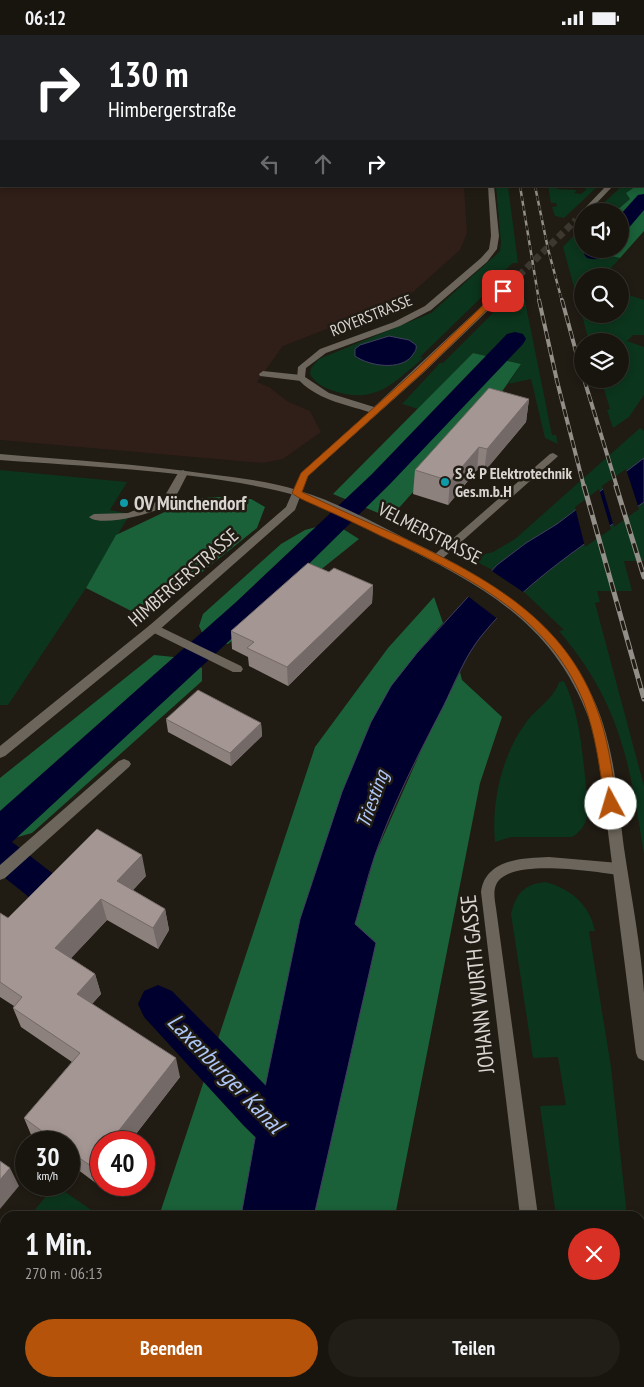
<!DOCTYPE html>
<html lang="de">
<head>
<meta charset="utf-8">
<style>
  body { margin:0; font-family:"PT Sans Narrow",sans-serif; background:#211d17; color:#f1f3f6; height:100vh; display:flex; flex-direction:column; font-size:19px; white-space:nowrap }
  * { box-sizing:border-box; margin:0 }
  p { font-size:16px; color:#9f9e9e }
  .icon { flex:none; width:28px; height:28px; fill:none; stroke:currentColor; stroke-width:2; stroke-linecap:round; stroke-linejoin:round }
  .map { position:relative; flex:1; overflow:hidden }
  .details { position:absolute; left:0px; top:1176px; width:645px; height:176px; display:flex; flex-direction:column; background:#18140e; border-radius:15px 15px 0 0; box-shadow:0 2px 8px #0003,0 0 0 1px #36332e }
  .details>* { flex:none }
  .banner { position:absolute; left:0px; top:0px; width:645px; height:152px; box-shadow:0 2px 8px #0003,0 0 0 1px #36332e; background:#202124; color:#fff; overflow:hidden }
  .controls { position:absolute; left:574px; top:168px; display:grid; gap:10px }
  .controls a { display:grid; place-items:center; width:55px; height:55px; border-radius:50%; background:#18140e; box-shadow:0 2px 8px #0003,0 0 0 1px #36332e; font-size:25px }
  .speed { position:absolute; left:15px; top:1096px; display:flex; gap:10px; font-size:25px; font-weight:700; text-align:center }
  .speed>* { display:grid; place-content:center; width:65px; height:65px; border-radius:50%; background:#18140e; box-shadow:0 2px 8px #0003,0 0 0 1px #36332e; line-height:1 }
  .speed small { font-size:12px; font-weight:400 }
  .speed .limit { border:8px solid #d22; background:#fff; color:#111 }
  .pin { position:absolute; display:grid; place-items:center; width:42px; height:42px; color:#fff; margin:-21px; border-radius:10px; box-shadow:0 2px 8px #0006 }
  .me { position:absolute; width:55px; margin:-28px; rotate:354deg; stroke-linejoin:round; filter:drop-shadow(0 0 4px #0008) }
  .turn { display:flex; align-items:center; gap:18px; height:105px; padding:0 25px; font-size:22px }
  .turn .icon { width:65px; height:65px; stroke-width:2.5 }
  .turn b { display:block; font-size:35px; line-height:42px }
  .lanes { display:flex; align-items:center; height:48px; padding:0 25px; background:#0003; justify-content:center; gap:25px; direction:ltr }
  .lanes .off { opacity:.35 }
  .round { display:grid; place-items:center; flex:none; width:52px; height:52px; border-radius:26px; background:#211d17 }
  .overview { display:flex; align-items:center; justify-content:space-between; height:85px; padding:0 25px }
  h1 { font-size:30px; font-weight:700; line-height:38px }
  .cta { display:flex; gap:10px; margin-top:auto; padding:10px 25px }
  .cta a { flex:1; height:58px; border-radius:30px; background:#b45309; color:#fff; font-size:20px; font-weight:700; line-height:58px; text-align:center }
  .cta a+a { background:#211d17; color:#f1f3f6 }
  .status { display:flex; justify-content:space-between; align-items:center; height:35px; padding:0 25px; background:#18140e; direction:ltr }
  .status svg { height:14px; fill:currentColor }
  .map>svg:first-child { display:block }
</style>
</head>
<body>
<div class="status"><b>06:12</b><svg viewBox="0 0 49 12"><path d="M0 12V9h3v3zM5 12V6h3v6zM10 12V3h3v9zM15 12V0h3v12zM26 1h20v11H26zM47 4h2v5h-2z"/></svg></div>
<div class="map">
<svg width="644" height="1352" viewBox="0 0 644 1352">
  <rect width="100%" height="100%" fill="#201b13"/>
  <path fill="#301e18" d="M0,0H483L1,1V151H464L467,198L460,215L413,257L397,267L283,311L257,347L269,352L287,366L310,376L321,397L283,424L263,428L0,405Z"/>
  <g fill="#0c351d">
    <path d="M496,151H508L518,228H513L488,251L491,253L420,322L423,323C394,348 375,370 334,356C324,353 315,348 310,339L311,333L319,324L431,278L497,219L500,216L501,208Z"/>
    <path d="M548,151H556L557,154L577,155L574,158L581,159L586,155L585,151H598L564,183L555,181L552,172L557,171L556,168H551Z"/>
    <path d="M622,151H636L626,158L630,164L616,176H595Z"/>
    <path d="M582,192V214H596L594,217L620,223L604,241H582V279H620V257L644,265V300H633L627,306L644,312V360L629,382L613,393L607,375L610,374L601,344H620V306H589L563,212Z"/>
    <path d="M513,258L524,261L552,400H556L558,409L545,403L531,344L508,349L521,329L473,318L418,374L402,369L440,328H443Z"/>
    <path d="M640,393L644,396V423L557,489L526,508L492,535L470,523L493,517L515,504Z"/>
    <path d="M0,435L127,447L110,475L130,479L86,553L8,670H0Z"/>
    <path d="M644,467V526H624L632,556H597L600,567L595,568L644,751V820C630,729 621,669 559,596L564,595L524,557L561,525Z"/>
    <path d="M564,646C582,684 583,728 588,770C588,784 585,794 572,802H511L495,807C491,768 502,720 525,689C534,675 555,663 559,647Z"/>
    <path d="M545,847C570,853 590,870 595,896H589L611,1032L627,1181H556L540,1071L566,1070L558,1022L533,1023L511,879C516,859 524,849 545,847Z"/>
    <path d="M55,1150L100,1181H30Z"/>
    <path d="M640,1297L644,1323V1352H579L578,1348H640Z"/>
  </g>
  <g fill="#1a6038">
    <path d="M644,146V196L620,223L594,217L596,214H620V176H616L630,164L626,158L636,151H644Z"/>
    <path d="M473,318L521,329L501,358L390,483L333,459Z"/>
    <path d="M217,462L251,464L265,472L257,493L145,583L86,553L116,500L192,464Z"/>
    <path d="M320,491L340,492L359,504L228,609L218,608L204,602L199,591L203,579L281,509L305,495Z"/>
    <path d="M434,562L443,588L417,618L371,687L342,757L300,884L260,1076L241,1181H159L315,712L388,613Z"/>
    <path d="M154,620L184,623L202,633V646L32,798L7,805L0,801V743Z"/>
    <path d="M460,637L462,645L502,682L480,748L395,1181H314L376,908L355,889L375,820L423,711Z"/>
    <path d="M103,1348H202L200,1352H102Z"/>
    <path d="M277,1348H362L361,1352H276Z"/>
  </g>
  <g fill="#00002e" stroke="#41405f">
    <path d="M389,301L409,305L416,310C417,315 415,316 412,321C400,336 369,331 355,321V314L360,310Z"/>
    <path d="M644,423V467C588,507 527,545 483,599C465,620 455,648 443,672C418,720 393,769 375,820C367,843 362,866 355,889L376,908L314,1181H241L260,1076L300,884L342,757L371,687L391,651L417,618L497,530L526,508L557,489Z"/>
    <path d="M202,1348H277L276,1352H200Z"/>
  </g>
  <g fill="#201b13">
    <path d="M626,434L639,474L614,492L602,451Z"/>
    <path d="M599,454L611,494L585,512L575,472Z"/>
    <path d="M489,534L526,559L499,585L465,559Z"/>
  </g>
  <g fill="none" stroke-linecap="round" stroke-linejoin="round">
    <g fill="#00002e" fill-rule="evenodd">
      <path d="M644,159V175L627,195L620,197V180L638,160Z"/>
      <path d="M588,214H609C603,223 598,226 587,223L584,219Z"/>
      <path d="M515,297L523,299L526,304L523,309L390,449L255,582L12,807L65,848L71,859L65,870L52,875L39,870L0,839V776L235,568L372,439L507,299Z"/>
      <path d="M158,950L172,956L276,1061L308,1090L314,1106L308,1122L292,1128L276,1122L244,1091L144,982L138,969L144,956Z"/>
    </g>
    <path stroke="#3c372f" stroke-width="7" stroke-dasharray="7 4" stroke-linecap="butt" d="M503,256L576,185"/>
    <g fill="#6b655b" fill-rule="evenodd">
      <path d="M263,336L301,340L305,343L301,346L260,341L259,339Z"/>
      <path d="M183,435L188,438C184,445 176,464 170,468C158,478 101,493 89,482L94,479L128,478L163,464L178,438Z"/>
      <path d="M154,589L241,631L243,634L241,637H233L150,596L148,593L150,590Z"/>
      <path d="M124,724L129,726L131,729L129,732L5,843L0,845V830L119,726Z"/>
    </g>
    <g fill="#6b655b" fill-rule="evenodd">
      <path d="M338,0H367L368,1H340Z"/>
      <path d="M487,0H493V1H488Z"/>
      <path d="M488,151H494L499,201L497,214L487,227L431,275L400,291L326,318L306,333L305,342L329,358L374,372L500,254H506V258L422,339L308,441L295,475L158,596L5,721L0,723V711L150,590L286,472L301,438L369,377C344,369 315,364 297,343L298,332L320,314L394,287L425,271L481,223L489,214L491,201Z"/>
      <path d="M606,151H613L589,176L582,177L583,175Z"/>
      <path d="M553,418L558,421L556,423L442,524H434L433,522L434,520L550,419Z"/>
      <path d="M549,822L619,828L624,830L626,834L624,838L619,840C594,837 508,822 496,850C493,857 495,866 496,873L538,1181H520L481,857C485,824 523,823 549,822Z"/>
      <rect x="541" y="1348" width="20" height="4"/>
    </g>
    <path fill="#6b655b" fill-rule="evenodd" d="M0,419C69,425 139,429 208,439C239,443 270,446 300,456C343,469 383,493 423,512C491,545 550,584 587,651C614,700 617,759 624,813C631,861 641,910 644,958C644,980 644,1003 644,1026L638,1023L636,1018C627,947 618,876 609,805C604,766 603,722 589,684C552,585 480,550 391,505C355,486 319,465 279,456C188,435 93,432 0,425Z"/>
    <g stroke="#928e88" stroke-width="2.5">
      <g id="rail-far2">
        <path d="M520,151L539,266"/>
        <path d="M535,151L548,214L562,266"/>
      </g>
    </g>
    <g stroke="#928e88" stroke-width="4">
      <g id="rail-far1">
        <path d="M539,265L557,346L584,452"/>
        <path d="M562,265L582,339"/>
        <path d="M584,344L617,452"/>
      </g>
    </g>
    <g stroke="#928e88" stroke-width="5">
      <g id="rail">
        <path d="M584,451L644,664"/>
        <path d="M616,451L644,542"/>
      </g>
    </g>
    <use href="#rail-far2" stroke="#201b13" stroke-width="2" stroke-dasharray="5" stroke-linecap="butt"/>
    <use href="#rail-far1" stroke="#201b13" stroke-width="2.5" stroke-dasharray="8" stroke-linecap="butt"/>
    <use href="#rail" stroke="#201b13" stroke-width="3" stroke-dasharray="10" stroke-linecap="butt"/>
  </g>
  <g fill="#8d817e">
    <path d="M366,0H473V1H365Z"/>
    <path d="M529,364L526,387L484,437L477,435L448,470L413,459L415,435Z"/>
    <path d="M329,537L373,550L372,568L288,651L249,631L248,622L232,614L231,596Z"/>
    <path d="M166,684L261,688L262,701L231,731L168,697Z"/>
    <path d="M146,841L133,855L165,874L169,895L158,914L107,885L71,923L95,939L101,959L92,969L180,1042L129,1108H101L97,1149L69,1128V1108H41L32,1102L24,1083L72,1027L21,992L13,973L14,971L0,962V878L8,883Z"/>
    <path d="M0,1200L5,1204V1331L0,1327Z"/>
  </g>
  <g fill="#736967">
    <path d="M151,0H162L161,1H149Z"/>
    <path d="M529,364L526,387L484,437L487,414Z"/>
    <path d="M479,412L477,435L448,470L450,446Z"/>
    <path d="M373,550L372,568L288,651L287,632Z"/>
    <path d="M261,688L262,701L231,731L230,718Z"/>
    <path d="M142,820L146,841L122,867L117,846Z"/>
    <path d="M101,864L107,885L61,934L55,913Z"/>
    <path d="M165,874L169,895L158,914L153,893Z"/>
    <path d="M95,939L101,959L83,979L77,959Z"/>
    <path d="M176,1023L180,1042L129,1108H109Z"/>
    <path d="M101,1118V1144L97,1149L91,1131Z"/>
    <path d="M10,1133L19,1151L0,1174V1145Z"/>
  </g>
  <g fill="#a49693" stroke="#736967">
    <path d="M28,0H151L149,1H26Z"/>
    <path d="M178,0H281L280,1H177Z"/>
    <path d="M366,0H424V1H365Z"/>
    <path d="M489,353L529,364L487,414L479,412L450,446L415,435Z"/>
    <path d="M308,528L329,537L334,533L373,550L287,632L247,613L254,607L231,596Z"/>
    <path d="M198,655L261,688L230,718L166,684Z"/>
    <path d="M97,794L142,820L117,846L165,874L153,893L101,864L55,913L95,939L77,959L176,1023L109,1108H101V1118L91,1131L69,1116V1108H58L24,1083L80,1018L13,973L22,962L0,947V878L8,883Z"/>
    <path d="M0,1126L10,1133L0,1145Z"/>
    <path d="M0,1200L5,1204V1327L0,1323Z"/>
  </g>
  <path fill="#b45309" stroke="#753606" d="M500,254L506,256L422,338L308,441L302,457C334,472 366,487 399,501C479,539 561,580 595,669C608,701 612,735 617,769L615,772H607L605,769C600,735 596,701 584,668C549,579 462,538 381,501C361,491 340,481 319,472C311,468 299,464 292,458L301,438L416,335Z"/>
  <g fill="#0f9aa8" stroke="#201b13" stroke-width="2">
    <circle cx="445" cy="447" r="5"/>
    <circle cx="124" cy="468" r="5"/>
  </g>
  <g text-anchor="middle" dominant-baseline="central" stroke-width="5" stroke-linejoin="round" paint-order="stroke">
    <g font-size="16" fill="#d9d5d0" stroke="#201b13">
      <text transform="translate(371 280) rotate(-22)">ROYERSTRASSE</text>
    </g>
    <g font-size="16" font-weight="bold" fill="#d9d5d0" stroke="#201b13" text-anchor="start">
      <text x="455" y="438">S &amp; P Elektrotechnik<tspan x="455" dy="18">Ges.m.b.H</tspan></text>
    </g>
    <g font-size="19" font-weight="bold" fill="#d9d5d0" stroke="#201b13" text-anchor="start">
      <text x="134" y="468">OV Münchendorf</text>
    </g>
    <g font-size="19" fill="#d9d5d0" stroke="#201b13">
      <text transform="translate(430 498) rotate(27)">VELMERSTRASSE</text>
      <text transform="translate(183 542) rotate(-41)">HIMBERGERSTRASSE</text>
    </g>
    <g font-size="20" font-style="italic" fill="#aec6f8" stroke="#201b13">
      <text transform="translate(372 764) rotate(-70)">Triesting</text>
    </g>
    <g font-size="22" fill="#d9d5d0" stroke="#201b13">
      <text transform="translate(477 949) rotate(-96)">JOHANN WURTH GASSE</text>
    </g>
    <g font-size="24" font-style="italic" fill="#aec6f8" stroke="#201b13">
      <text transform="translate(226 1038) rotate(46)">Laxenburger Kanal</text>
    </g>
  </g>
</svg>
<div class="controls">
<a><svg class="icon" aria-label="sound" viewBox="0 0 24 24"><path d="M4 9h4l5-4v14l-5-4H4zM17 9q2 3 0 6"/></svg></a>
<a><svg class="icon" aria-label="search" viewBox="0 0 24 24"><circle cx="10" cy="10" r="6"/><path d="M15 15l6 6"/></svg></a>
<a><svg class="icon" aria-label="layers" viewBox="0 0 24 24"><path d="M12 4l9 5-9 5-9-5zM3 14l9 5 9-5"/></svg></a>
</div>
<div class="speed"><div>30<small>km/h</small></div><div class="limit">40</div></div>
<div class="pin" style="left:503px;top:256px;background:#d93025"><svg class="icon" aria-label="arrive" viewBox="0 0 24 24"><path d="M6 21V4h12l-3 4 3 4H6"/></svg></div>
<svg class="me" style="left:611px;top:769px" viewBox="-20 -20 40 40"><circle r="19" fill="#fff"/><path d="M0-13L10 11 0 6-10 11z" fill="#b45309"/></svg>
<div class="banner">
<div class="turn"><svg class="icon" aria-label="right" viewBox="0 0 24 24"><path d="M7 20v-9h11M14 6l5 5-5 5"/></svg><div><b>130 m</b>Himbergerstraße</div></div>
<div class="lanes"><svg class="icon off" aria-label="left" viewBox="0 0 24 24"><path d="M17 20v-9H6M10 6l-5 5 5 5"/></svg><svg class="icon off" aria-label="ahead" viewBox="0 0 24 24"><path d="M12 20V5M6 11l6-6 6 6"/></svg><svg class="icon" aria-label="right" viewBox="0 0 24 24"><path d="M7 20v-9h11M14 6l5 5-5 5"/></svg></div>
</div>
<section class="details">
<div class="overview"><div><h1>1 Min.</h1><p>270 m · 06:13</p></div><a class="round" style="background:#d93025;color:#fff"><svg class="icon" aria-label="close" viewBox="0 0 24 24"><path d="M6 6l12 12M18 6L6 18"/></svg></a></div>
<div class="cta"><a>Beenden</a><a>Teilen</a></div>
</section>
</div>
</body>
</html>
